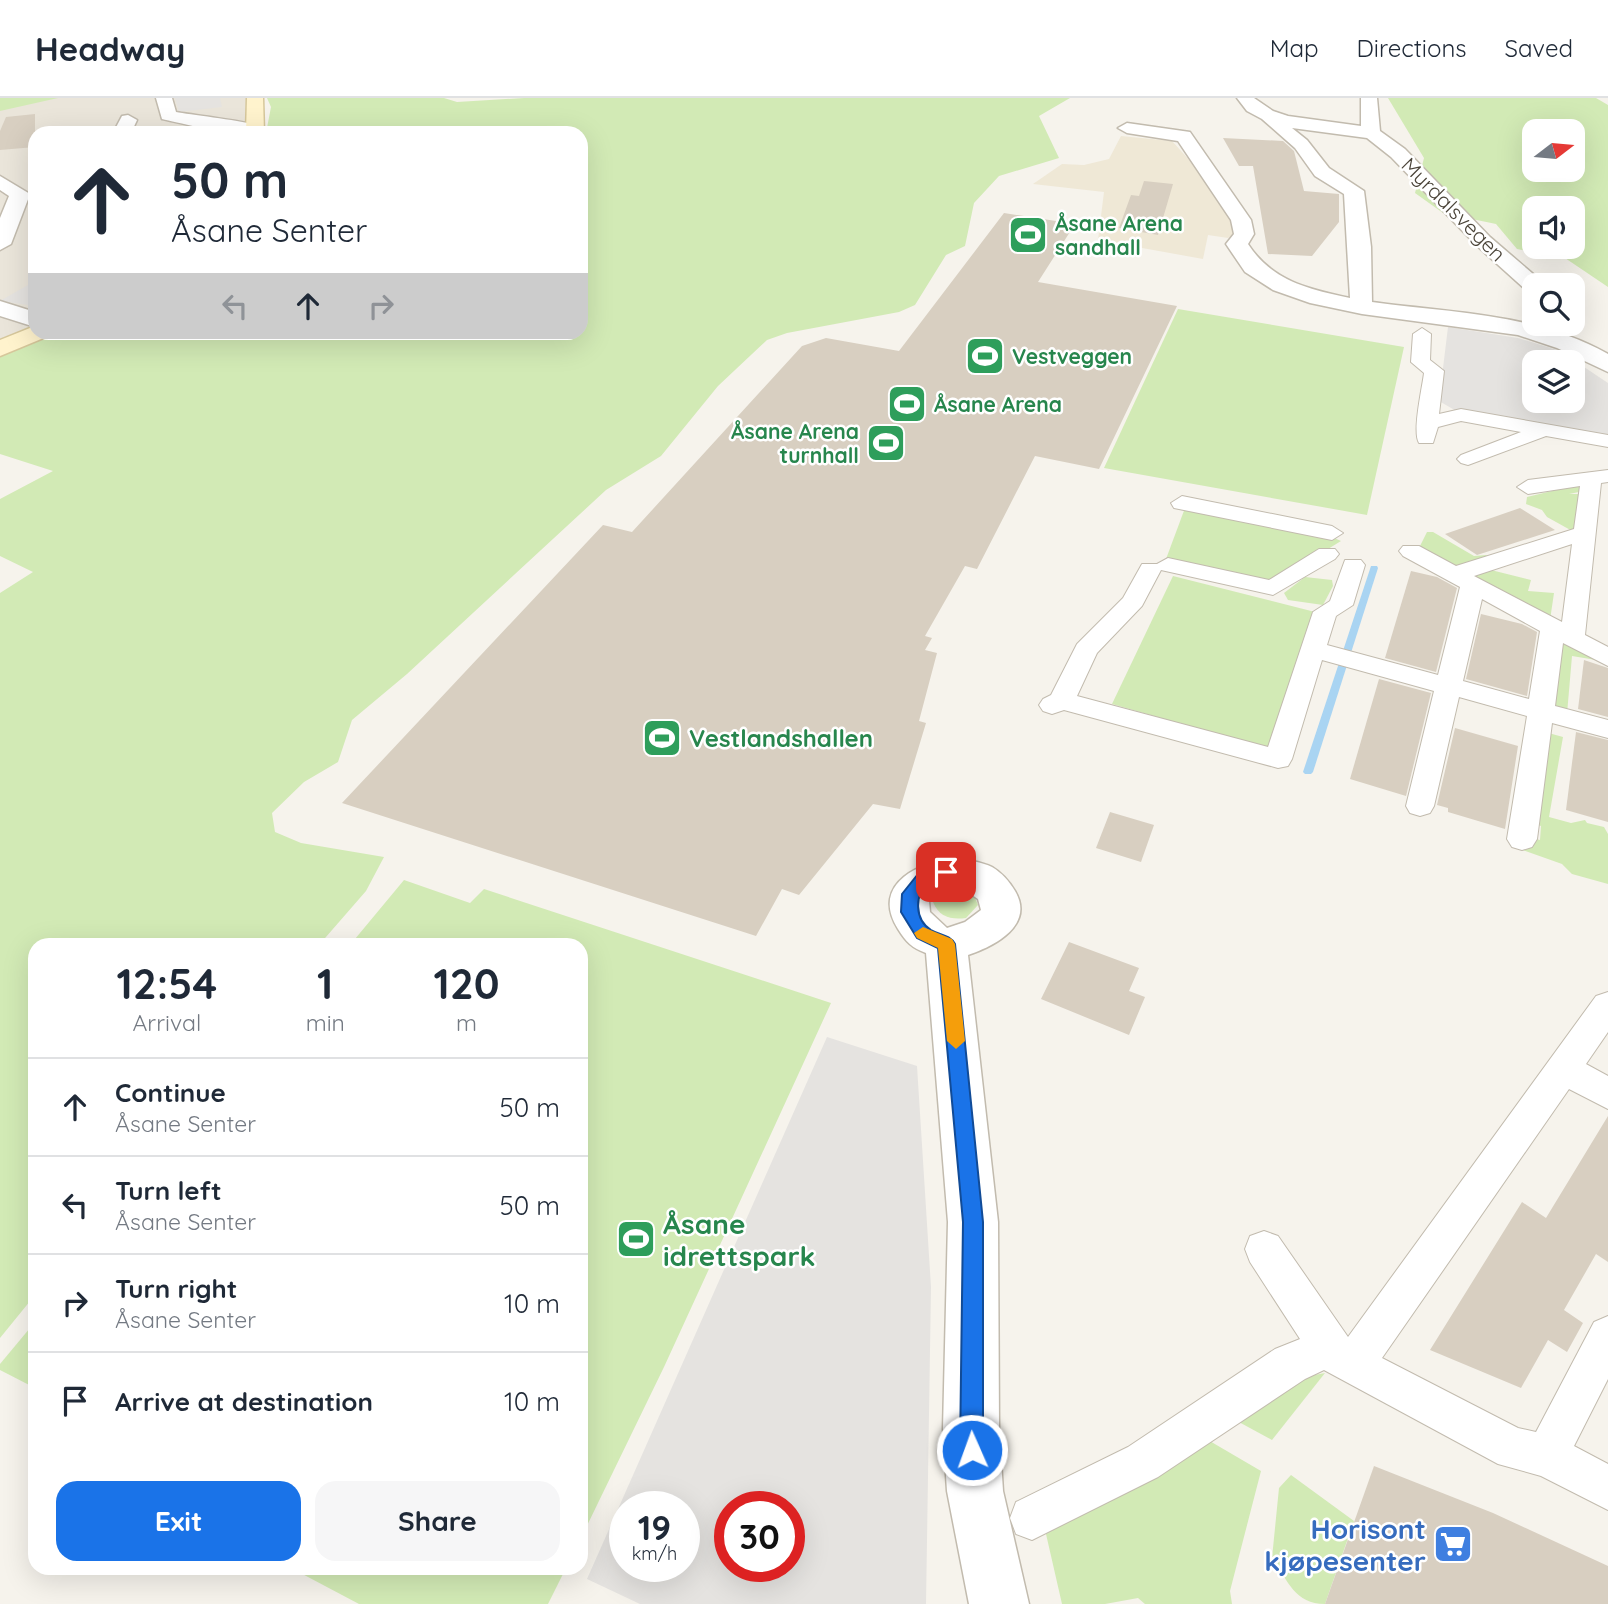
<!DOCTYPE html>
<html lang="en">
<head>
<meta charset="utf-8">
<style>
  body { margin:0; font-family:Quicksand,sans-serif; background:#f6f6f7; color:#1f2937; height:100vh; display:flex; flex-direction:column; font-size:26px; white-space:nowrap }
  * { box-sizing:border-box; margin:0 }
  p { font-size:23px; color:#747a83 }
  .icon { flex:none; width:38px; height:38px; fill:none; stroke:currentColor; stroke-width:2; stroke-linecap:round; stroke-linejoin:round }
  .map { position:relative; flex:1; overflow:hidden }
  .sheet { position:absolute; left:28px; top:840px; width:560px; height:637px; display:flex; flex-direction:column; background:#fff; border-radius:21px; box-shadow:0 7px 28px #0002 }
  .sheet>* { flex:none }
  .top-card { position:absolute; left:28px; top:28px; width:560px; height:214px; border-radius:21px; box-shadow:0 7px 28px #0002; background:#fff; color:#1f2937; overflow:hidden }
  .needle { width:46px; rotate:74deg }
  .buttons { position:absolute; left:1522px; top:21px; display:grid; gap:14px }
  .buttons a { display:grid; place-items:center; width:63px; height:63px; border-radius:14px; background:#fff; box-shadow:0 7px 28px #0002; font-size:35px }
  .speed { position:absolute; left:609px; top:1393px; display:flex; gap:14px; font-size:35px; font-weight:700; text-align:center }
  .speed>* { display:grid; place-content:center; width:91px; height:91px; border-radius:50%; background:#fff; box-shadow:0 7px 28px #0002; line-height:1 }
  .speed small { font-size:18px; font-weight:400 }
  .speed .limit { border:10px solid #d22; background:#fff; color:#111 }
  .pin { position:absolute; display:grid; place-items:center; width:60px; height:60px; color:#fff; margin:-30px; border-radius:14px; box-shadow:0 4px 10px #0006 }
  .me { position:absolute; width:77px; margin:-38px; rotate:358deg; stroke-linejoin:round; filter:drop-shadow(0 0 5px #0008) }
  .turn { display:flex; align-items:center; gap:24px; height:147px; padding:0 28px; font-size:32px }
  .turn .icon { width:91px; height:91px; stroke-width:2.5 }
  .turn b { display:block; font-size:49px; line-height:60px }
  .lanes { display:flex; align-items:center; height:66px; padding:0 28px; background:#0003; justify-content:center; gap:35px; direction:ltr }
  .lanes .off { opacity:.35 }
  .eta { display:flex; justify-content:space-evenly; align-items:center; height:119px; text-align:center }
  .eta b { font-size:42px; font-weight:800; line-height:49px }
  .primary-button { display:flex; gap:14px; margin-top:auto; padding:14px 28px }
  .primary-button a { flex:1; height:80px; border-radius:21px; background:#1a73e8; color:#fff; font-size:28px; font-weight:800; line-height:80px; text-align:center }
  .primary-button a+a { background:#f6f6f7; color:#1f2937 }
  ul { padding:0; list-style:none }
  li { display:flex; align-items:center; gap:21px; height:98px; padding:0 28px; border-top:2px solid #e0e1e3 }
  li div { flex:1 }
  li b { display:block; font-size:26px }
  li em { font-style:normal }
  header { display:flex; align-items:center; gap:42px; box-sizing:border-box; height:98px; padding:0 35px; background:#fff; border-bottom:2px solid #e0e1e3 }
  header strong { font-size:33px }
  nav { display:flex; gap:38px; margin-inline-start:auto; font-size:24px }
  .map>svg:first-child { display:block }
</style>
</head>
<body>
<header>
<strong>Headway</strong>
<nav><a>Map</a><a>Directions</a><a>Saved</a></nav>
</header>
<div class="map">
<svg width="1608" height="1506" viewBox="0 0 1608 1506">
  <rect width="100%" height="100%" fill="#f6f3ec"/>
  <path fill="#eae5da" d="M27,0H252L249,35H35V231L0,246V5Z"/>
  <path fill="#efe8d6" d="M1121,38L1172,43L1209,84L1238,133L1228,140L1208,137L1203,161L1098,142L1104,94L1033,86L1062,66L1084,67L1109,61Z"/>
  <g fill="#d2eab5" fill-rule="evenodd">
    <path d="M0,0H58L0,13Z"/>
    <path d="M267,0H444L457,4L524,0H1070L1039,18L1059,60L999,78L974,105L965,148L946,157L915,207L899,214L787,235L767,242L718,288L661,358L606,392L407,576L352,622L338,664L304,684L272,715L275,734L301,745L384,759L366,793L319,847H35V1197L0,1240V495L33,474L0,458V401L53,373L0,356V246L35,234H581V35H266L271,9Z"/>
    <path d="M1388,0H1596L1608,7V189L1565,160L1517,151L1496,126L1443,115L1415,95L1424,60ZM1535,33H1573V72H1535ZM1535,110H1573V149H1535Z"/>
    <path d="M1178,211L1404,249L1367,417L1104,370Z"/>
    <path d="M1581,386L1584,393L1569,396H1584L1574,434L1547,419L1542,412L1526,406L1527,399Z"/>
    <path d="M1185,410L1332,439L1341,443L1273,485L1166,461Z"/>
    <path d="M1427,434H1433L1474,458L1486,457L1492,461L1457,471L1419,450Z"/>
    <path d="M1487,471L1531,482L1528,493L1554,495L1550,522L1468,477Z"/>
    <path d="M1173,478L1319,515L1273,652L1112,606Z"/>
    <path d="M1305,479L1332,482L1333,488L1323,507L1288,502L1284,495Z"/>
    <path d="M1560,538L1602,563L1572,558L1567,616L1550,611Z"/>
    <path d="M1545,634L1563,639L1549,719L1571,725L1585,722L1587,725L1604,729L1608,736V786L1572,776L1562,766L1517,750L1529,739L1540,742L1541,728L1532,725Z"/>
    <path d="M404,782L470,805L484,791L831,905L664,1269L581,1440V847H350Z"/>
    <path d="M959,788L974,797L978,807L966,820C951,822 939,819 933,804L940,792Z"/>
    <path d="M35,1224V1290L0,1272V1266Z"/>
    <path d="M1325,1275L1272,1342L1237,1323L1304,1279Z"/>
    <path d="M1208,1342L1261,1373L1230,1493L1232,1506H1145L1138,1500L1105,1506H1062L1046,1436Z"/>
    <path d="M1291,1377L1354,1423L1325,1506C1295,1506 1288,1483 1272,1460L1279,1390Z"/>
    <path d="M291,1470H566L548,1506H359Z"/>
  </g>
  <g fill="#e5e3e0" fill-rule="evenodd">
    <path d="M175,0H220L222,9L179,14Z"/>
    <path d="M35,183V208L0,203Z"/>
    <path d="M1448,229L1518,240L1560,253L1608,285V341L1458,314L1439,303ZM1535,264H1573V303H1535Z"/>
    <path d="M827,939L917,968L931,1189L926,1506H640L587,1481ZM625,1409H684V1468H625ZM730,1409H789V1468H730Z"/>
  </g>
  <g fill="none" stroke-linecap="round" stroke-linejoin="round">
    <path fill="#a9d4f2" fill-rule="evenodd" d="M1371,468H1377L1378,470L1313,674L1311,676H1305L1303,674Z"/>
  </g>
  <g fill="#d8cfc1">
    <path d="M35,16V49L0,52V33L6,19Z"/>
    <path d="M1223,40L1283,43L1294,53L1304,93L1339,96V124L1312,158L1268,156L1253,68H1239Z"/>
    <path d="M1144,83L1173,86L1158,137L1119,130L1131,97L1139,98Z"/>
    <path d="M1004,115L1075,126L1038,184L1177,208L1099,371L1035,358L977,471L965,468L925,538L932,540L925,552L937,555L919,623L926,625L900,711L873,706L799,797L782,791L756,838L342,705L603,427L632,434L802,248L826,240L899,253Z"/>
    <path d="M1520,410L1555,432L1477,457L1445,436Z"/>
    <path d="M1411,473L1437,479L1457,490L1436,574L1385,560Z"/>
    <path d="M1481,516L1522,526L1537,534L1527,598L1466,581Z"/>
    <path d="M1584,562L1608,570V619L1578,611Z"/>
    <path d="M1379,581L1431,595L1406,698L1350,681Z"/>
    <path d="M1455,630L1518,648L1505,731L1448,714V710L1437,707Z"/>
    <path d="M1576,634L1608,642V724L1566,712Z"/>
    <path d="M1110,714L1154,727L1141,764L1096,750Z"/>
    <path d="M1069,844L1139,870L1129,893L1145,899L1129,937L1041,901Z"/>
    <path d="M1608,1018V1164L1596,1156L1564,1212L1583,1225L1567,1254L1548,1242L1521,1290L1430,1252L1522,1104L1546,1120Z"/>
    <path d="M1374,1368L1493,1415L1608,1468V1506H1325Z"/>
  </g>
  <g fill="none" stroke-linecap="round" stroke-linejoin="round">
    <g stroke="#c2bbae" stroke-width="2">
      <g id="pedestrian">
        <path d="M1422,230L1431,236L1430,262L1444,273L1439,316L1461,311L1608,337V349L1546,338L1468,367L1461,365L1457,361L1461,357L1521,334L1461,323L1438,329L1433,345H1419C1412,334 1422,291 1424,275L1411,264L1413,236Z"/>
        <path d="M1608,372V384L1601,385L1585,537L1608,549V568L1563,545L1555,608L1608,622V640L1552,625L1537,741L1532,749L1522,752L1512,749L1507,741L1527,618L1459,599L1434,708L1430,715L1420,718L1410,715L1406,708L1434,593L1322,562L1292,661L1288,668L1278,670L1064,612L1052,616L1043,613L1039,607L1043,601L1051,597L1077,546L1123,500L1142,466H1157L1168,460L1269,482L1319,451H1335L1339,456L1335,461L1273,497L1161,472L1142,508L1097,555L1077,598L1268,649L1313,514L1330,503L1345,462H1361L1365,467L1353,507L1336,518L1327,547L1438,577L1460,489L1403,458L1399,453L1403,448H1419L1456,468L1574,431L1580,388L1528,396L1517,389L1528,382ZM1572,446L1562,524L1474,478ZM1482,501L1540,533L1529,601L1463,583Z"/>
        <path d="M1182,398L1332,428L1343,435L1332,442L1174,410L1171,405Z"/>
        <path d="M1608,894V934L1586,966L1608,978V1011L1569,991L1382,1260L1518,1330L1536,1334L1594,1224L1608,1218V1281L1574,1348L1608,1366V1412L1541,1378L1498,1366L1324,1272L1305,1281L1158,1379L1032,1442L1016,1436L1010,1420L1016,1404L1128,1349L1275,1251L1300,1241L1250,1164L1245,1151L1250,1138L1264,1133L1278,1138L1348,1239L1596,898Z"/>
      </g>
    </g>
    <g stroke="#c2bbae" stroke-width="3">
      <g id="minor">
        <path d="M156,0H172L176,14C191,17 258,24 264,30C251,44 181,25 162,21Z"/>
        <path d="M1237,0H1254L1273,13L1288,18L1361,28V0H1377L1380,33L1405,51L1490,139L1546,187H1535V195L1527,193L1476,147L1391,59L1367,40L1292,30L1307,42L1329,70L1364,93L1371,149L1372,204C1452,215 1536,215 1608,256V274L1557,250L1518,237L1362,216L1310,205L1273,192L1245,174L1226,146L1234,136L1231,122L1178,43L1127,35L1118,30L1127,25L1190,34L1251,122L1254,136L1248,146C1272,183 1308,191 1350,200L1344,96L1315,78L1295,50L1262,21L1247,13Z"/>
        <path d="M128,17L137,22L131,35H113L122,18Z"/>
        <path d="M0,78L30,96L11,146L0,152V120L9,98L0,92Z"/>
        <path d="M0,203L35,214V229L0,218Z"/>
        <path d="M960,760C970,763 982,764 992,769C1002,775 1009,783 1015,793C1035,827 995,848 968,857L998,1124L999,1331L1003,1393L1029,1506H969L947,1393L943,1331L948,1124L926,855C912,850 906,844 898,831C869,785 922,762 960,760ZM960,789L978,801L981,812L965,824L947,830L930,814L929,803L941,791Z"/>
      </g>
    </g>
    <g stroke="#d6c79b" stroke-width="3">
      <g id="secondary">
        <path d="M247,0H263L264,35H246Z"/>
        <path d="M35,228V234H49L46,239L0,258V242Z"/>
      </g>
    </g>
    <use href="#pedestrian" fill="#fff" fill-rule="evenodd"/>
    <use href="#minor" fill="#fff" fill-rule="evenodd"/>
    <use href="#secondary" fill="#fff3cd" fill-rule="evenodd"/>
  </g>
  <path fill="#1a73e8" stroke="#114b97" stroke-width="2" d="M946,768L952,769V778C945,780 936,781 930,785C913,796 915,822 931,832C940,837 950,837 955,846L983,1124V1352L980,1360L972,1363L964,1360L960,1352L963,1124L938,850L917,840L901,814L902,796L918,776Z"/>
  <path fill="#f59e0b" d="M923,829L952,841L955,846L965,943L956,951L947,943L938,850L917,840L914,835Z"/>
  <defs>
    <g id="stadium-square" transform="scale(2.0125)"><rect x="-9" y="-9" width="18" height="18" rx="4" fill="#2e9e5b" stroke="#fff"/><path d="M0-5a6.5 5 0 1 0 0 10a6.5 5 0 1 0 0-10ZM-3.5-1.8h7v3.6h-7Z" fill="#fff"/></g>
    <g id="supermarket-square" transform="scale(2.0125)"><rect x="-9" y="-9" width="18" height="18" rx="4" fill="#3f7fe0" stroke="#fff"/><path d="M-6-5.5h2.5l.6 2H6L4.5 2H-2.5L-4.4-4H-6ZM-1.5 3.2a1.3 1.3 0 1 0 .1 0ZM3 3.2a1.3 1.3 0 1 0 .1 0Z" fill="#fff"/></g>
  </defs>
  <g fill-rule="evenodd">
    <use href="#stadium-square" x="1028" y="137"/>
    <use href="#stadium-square" x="985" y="258"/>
    <use href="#stadium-square" x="907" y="306"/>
    <use href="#stadium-square" x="886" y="345"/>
    <use href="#stadium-square" x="662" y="640"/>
    <use href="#stadium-square" x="636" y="1141"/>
    <use href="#supermarket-square" x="1453" y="1446"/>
  </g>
  <g text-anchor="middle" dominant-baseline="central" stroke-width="5" stroke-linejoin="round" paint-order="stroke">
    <g font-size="21" fill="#4b4439" stroke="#fff">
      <text transform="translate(1454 111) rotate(45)">Myrdalsvegen</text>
    </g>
    <g font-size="21" font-weight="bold" fill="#27864d" stroke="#fff" text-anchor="start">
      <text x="1055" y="125">Åsane Arena<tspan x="1055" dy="24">sandhall</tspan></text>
      <text x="1012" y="258">Vestveggen</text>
      <text x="934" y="306">Åsane Arena</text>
      <text x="859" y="333" text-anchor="end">Åsane Arena<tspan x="859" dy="24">turnhall</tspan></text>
    </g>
    <g font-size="24" font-weight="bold" fill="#27864d" stroke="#fff" text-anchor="start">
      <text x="689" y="640">Vestlandshallen</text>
    </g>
    <g font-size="28" font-weight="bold" fill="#27864d" stroke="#fff" text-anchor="start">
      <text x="663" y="1125">Åsane<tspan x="663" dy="32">idrettspark</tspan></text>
    </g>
    <g font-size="28" font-weight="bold" fill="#366cbe" stroke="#fff" text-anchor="end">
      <text x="1426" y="1430">Horisont<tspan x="1426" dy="32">kjøpesenter</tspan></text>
    </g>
  </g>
</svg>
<div class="buttons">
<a><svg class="needle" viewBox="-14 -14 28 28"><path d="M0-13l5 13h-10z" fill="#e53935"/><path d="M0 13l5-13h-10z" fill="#747a83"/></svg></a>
<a><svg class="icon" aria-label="sound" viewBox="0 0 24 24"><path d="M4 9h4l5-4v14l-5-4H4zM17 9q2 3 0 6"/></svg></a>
<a><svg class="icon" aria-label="search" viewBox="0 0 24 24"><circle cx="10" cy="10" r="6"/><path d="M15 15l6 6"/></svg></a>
<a><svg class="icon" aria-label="layers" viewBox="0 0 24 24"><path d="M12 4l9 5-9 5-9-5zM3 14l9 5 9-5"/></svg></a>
</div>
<div class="speed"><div>19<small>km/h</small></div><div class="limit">30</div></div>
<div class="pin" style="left:946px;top:774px;background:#d93025"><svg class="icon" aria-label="arrive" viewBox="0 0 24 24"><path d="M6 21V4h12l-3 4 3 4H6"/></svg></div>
<svg class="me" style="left:972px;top:1352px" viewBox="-20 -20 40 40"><circle r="17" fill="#1a73e8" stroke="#fff" stroke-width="3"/><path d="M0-11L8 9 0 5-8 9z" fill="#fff"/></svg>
<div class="top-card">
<div class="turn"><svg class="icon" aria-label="ahead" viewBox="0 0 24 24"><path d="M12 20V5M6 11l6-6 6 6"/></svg><div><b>50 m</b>Åsane Senter</div></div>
<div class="lanes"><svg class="icon off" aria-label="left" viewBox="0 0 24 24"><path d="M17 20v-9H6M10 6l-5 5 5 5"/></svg><svg class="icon" aria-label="ahead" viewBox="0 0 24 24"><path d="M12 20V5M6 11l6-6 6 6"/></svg><svg class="icon off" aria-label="right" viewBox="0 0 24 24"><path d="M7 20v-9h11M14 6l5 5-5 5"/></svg></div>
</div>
<section class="sheet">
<div class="eta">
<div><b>12:54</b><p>Arrival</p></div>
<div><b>1</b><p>min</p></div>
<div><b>120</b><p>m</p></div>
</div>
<ul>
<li><svg class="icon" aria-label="ahead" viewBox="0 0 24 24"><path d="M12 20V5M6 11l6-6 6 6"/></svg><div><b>Continue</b><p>Åsane Senter</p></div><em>50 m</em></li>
<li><svg class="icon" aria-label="left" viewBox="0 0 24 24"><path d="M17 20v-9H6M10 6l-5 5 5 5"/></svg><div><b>Turn left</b><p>Åsane Senter</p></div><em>50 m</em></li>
<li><svg class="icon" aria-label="right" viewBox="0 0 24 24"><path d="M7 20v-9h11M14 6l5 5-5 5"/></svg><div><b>Turn right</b><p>Åsane Senter</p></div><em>10 m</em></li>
<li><svg class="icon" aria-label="arrive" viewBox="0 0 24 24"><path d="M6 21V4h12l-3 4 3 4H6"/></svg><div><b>Arrive at destination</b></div><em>10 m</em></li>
</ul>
<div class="primary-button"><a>Exit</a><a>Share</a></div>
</section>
</div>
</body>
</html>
